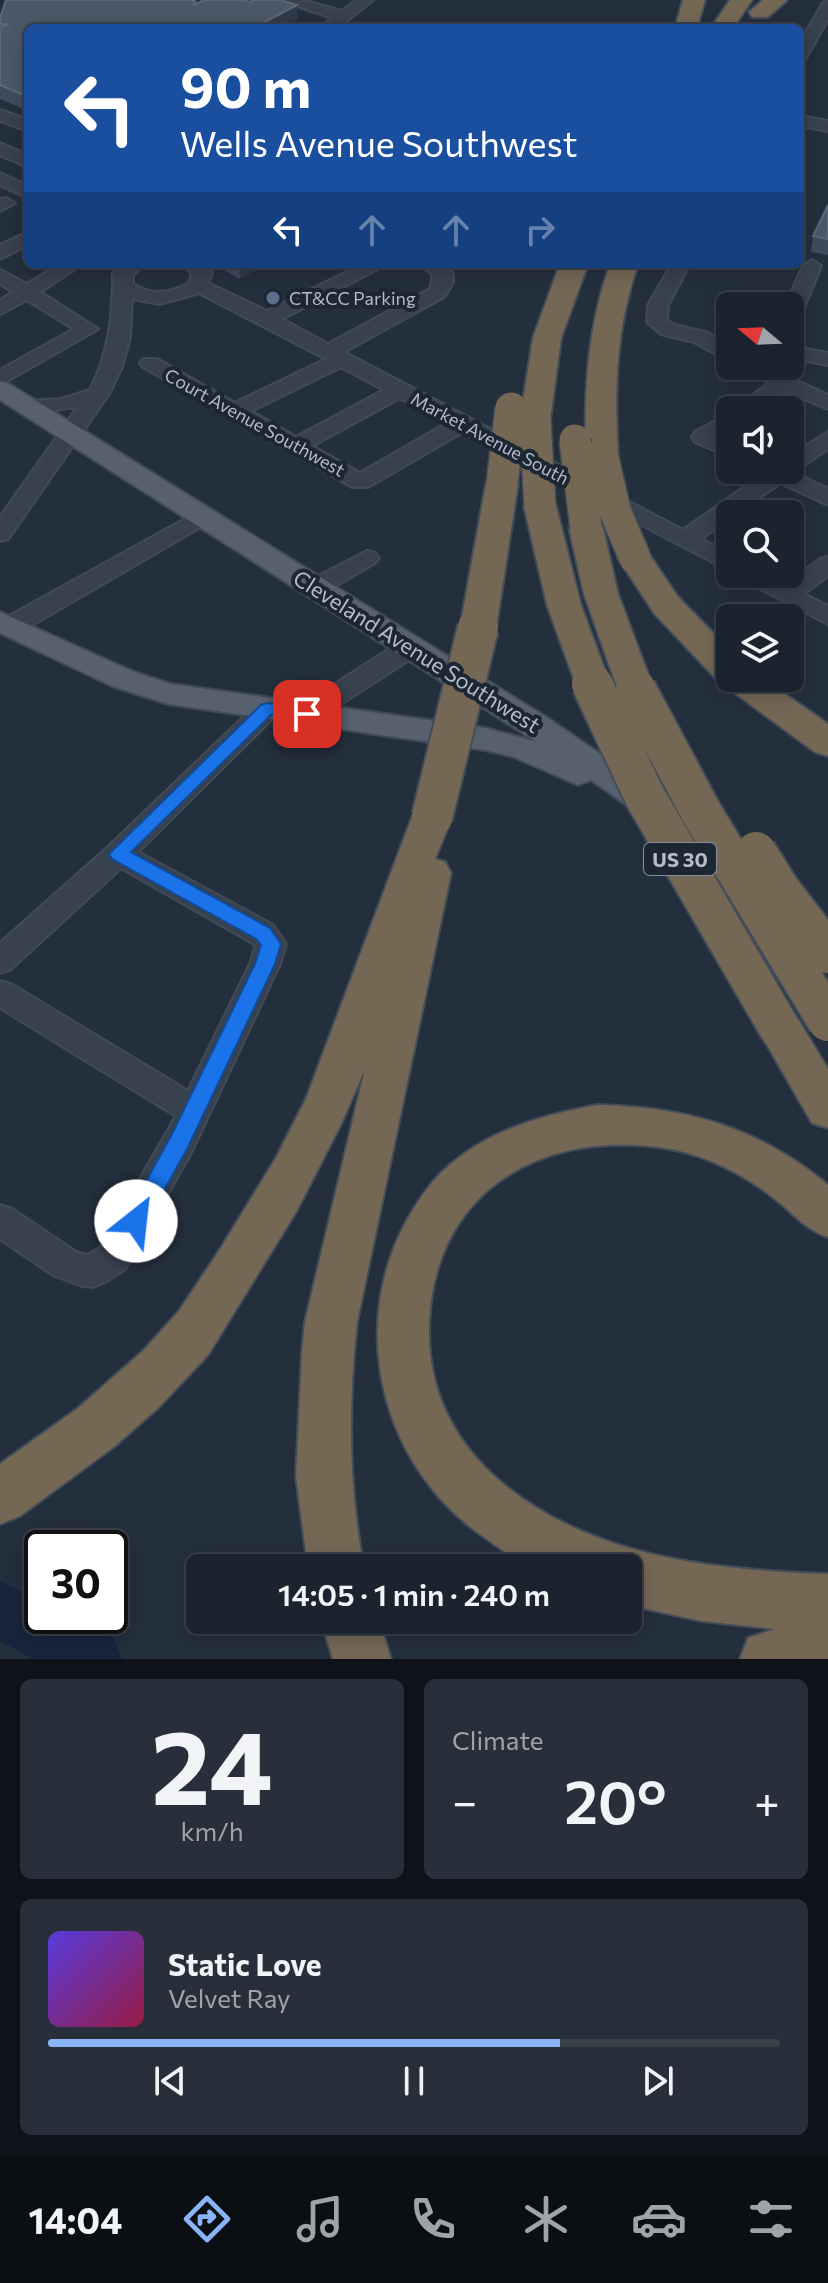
<!DOCTYPE html>
<html lang="en">
<head>
<meta charset="utf-8">
<style>
	body { margin:0; font-family:Commissioner,sans-serif; background:#282f3a; color:#f1f3f6; height:100vh; display:flex; flex-direction:column; font-size:30px; white-space:nowrap }
	* { box-sizing:border-box; margin:0 }
	p { font-size:26px; color:#a0a4aa }
	.icon { flex:none; width:44px; height:44px; fill:none; stroke:currentColor; stroke-width:2; stroke-linecap:round; stroke-linejoin:round }
	.map { position:relative; height:1659px; overflow:hidden }
	.sheet { display:flex; flex-direction:column; gap:20px; padding:20px; background:#0f1319; flex:1 }
	.sheet>* { flex:none }
	.guide { position:absolute; left:24px; top:24px; width:780px; height:244px; border-radius:12px; box-shadow:0 4px 20px #0003,0 0 0 2px #39404a; background:#1a4fa0; color:#fff; overflow:hidden }
	.needle { width:52px; rotate:289deg }
	.tools { position:absolute; left:716px; top:292px; display:grid; gap:16px }
	.tools a { display:grid; place-items:center; width:88px; height:88px; border-radius:12px; background:#1b232e; box-shadow:0 4px 20px #0003,0 0 0 2px #39404a; font-size:40px }
	.speed { position:absolute; left:24px; top:1530px; display:flex; gap:16px; font-size:40px; font-weight:700; text-align:center }
	.speed>* { display:grid; place-content:center; width:104px; height:104px; border-radius:50%; background:#1b232e; box-shadow:0 4px 20px #0003,0 0 0 2px #39404a; line-height:1 }
	.speed .limit { border:4px solid #111; border-radius:12px; background:#fff; color:#111 }
	.pin { position:absolute; display:grid; place-items:center; width:68px; height:68px; color:#fff; margin:-34px; border-radius:16px; box-shadow:0 4px 12px #0006 }
	.me { position:absolute; width:88px; margin:-44px; rotate:29deg; stroke-linejoin:round; filter:drop-shadow(0 0 6px #0008) }
	.turn { display:flex; align-items:center; gap:28px; height:168px; padding:0 24px; font-size:36px }
	.turn .icon { width:104px; height:104px; stroke-width:2.5 }
	.turn b { display:block; font-size:56px; line-height:68px }
	.lanes { display:flex; align-items:center; height:76px; padding:0 24px; background:#0003; justify-content:center; gap:40px; direction:ltr }
	.lanes .off { opacity:.35 }
	.big { font-size:60px; font-weight:600; line-height:1.1 }
	.sheet .tile { flex:1; display:flex; flex-direction:column; justify-content:center; gap:12px; min-width:0; padding:0 28px; border-radius:12px; background:#282f3a }
	.sheet .dial { align-items:center; gap:0 }
	.dial b { font-size:104px; line-height:1 }
	.song { display:flex; align-items:center; gap:24px }
	.cover { width:96px; height:96px; border-radius:12px; background:linear-gradient(135deg,hsl(250 70% 55%),hsl(340 70% 35%)) }
	.played { height:8px; border-radius:4px; background:linear-gradient(90deg,#8ab4f8 70%,#39404a 70%) }
	.keys { display:flex; justify-content:space-around; direction:ltr }
	.heat { display:flex; justify-content:space-between; align-items:center; font-size:44px; direction:ltr }
	.sheet .tiles { flex:1; display:grid; gap:20px; grid-template-columns:1fr 1fr }
	.tile:last-child { grid-column:span 2 }
	.trip { position:absolute; left:186px; top:1554px; width:456px; height:80px; border-radius:12px; background:#1b232e; box-shadow:0 4px 20px #0003,0 0 0 2px #39404a; font-weight:600; line-height:80px; text-align:center }
	.dock { display:flex; height:128px; justify-content:space-around; align-items:center; background:#0b0e12; color:#a0a4aa }
	.dock .icon { width:56px; height:56px }
	.dock .selected { color:#8ab4f8 }
	.dock b { font-size:36px; color:#f1f3f6 }
	.map>svg:first-child { display:block }
	.lines { fill:none; stroke-linecap:round; stroke-linejoin:round }
	.river { fill:#17263c; fill-rule:evenodd }
	.minor-casing { stroke:#414a57; stroke-width:4 }
	.major-casing { stroke:#414a57; stroke-width:4 }
	.highway-casing { stroke:#434c59; stroke-width:4 }
	.minor { fill:#38414e; fill-rule:evenodd }
	.major { fill:#56606e; fill-rule:evenodd }
	.highway { fill:#746855; fill-rule:evenodd }
	.highway-bridge-far1-casing { stroke:#434c59; stroke-width:34; stroke-linecap:butt }
	.highway-bridge-casing { stroke:#434c59; stroke-width:44; stroke-linecap:butt }
	.highway-bridge-far1 { stroke:#746855; stroke-width:31 }
	.highway-bridge { stroke:#746855; stroke-width:40 }
	.wall { fill:#3f4b5c }
	.shaded-wall { fill:#2f3b4b }
	.building { fill:#4b5868; stroke:#5c6777; stroke-width:2 }
	.route { fill:#1a73e8; stroke:#114b97; stroke-width:2 }
	.service-dot { fill:#5c6f8a; stroke:#1d2633; stroke-width:3 }
	.labels { text-anchor:middle; dominant-baseline:central; stroke-width:8; stroke-linejoin:round; paint-order:stroke }
	.far-poi-label { font-size:18px; fill:#b4bcc9; stroke:#1d2633; text-anchor:start }
	.far-street-label { font-size:18px; fill:#b4bcc9; stroke:#1d2633 }
	.shield { fill:#1d2633; stroke:#878f9c; stroke-width:2 }
	.shield-label { font-size:20px; font-weight:bold; fill:#b4bcc9 }
	.street-label { font-size:22px; fill:#b4bcc9; stroke:#1d2633 }
</style>
</head>
<body>
<div class="map">
<svg width="828" height="1659" viewBox="0 0 828 1659">
	<rect width="100%" height="100%" fill="#242f3e"/>
	<g class="lines">
		<path class="river" d="M0 1581 42 1601V1616H71L114 1638 122 1659H33L0 1641Z"/>
		<defs>
			<path id="minor" d="M279 0H302L342 11 357 0H373L338 28H320L332 18Z
				M828 2V19L806 58 800 60V42L823 3Z
				M0 110 28 120V131L0 121Z
				M800 116 828 121V131L800 126Z
				M0 143 28 155V167L0 155Z
				M0 173 28 186V198L0 185Z
				M6 198 15 203 0 211V199Z
				M28 232V245L0 259V245Z
				M812 260 821 266 800 318 790 324V306H785L803 266Z
				M60 264 81 265 40 292 98 329 0 385V370L74 329 27 300 0 314V300L13 292 0 284V270L27 284Z
				M123 264H145L133 275V284C151 296 171 293 189 283L192 274 184 264H204L212 273 208 283 267 311 363 264H387L282 319 328 344 430 289 433 275 420 264H442L453 273V283L444 297 344 352 683 530 763 474 760 470H790V456L828 432V449L793 472 828 489V505L780 483 736 514H730V518L701 539 730 554V571L463 432 368 487H352L143 367 140 363 143 359H157L235 403 326 359 199 293 160 304 132 299 130 338 122 367 109 394 8 539 0 541V517L78 407 29 413 18 407 29 401 61 399 90 390C109 352 113 315 113 273ZM341 367 384 390 296 437 251 411ZM400 398 447 423 360 473 312 446Z
				M672 264H690L668 305 667 320 675 325 708 333 730 347V362L694 342 661 334 647 322 648 305Z
				M790 346 828 353V365L790 358Z
				M738 366H765L828 395V409L785 391 757 410H732L769 383Z
				M730 413V429L719 436 730 442V457L695 442 692 437 695 432Z
				M203 509 211 511 214 516 211 521 20 632 11 634 0 628 2 620Z
				M367 551 375 553 379 558 375 563 325 592H307L304 587 307 582Z
				M828 557V576L804 594 828 606V624L741 579 737 574H767L786 584 820 559Z
				M409 640 418 642 422 648 418 654 316 720 307 723 298 720 294 714 298 708 400 642Z
				M267 700 276 703 280 709 276 715 138 852 273 925 286 944 280 964 191 1153 125 1269 105 1282 93 1287 82 1286 53 1275 0 1239V1205L12 1209 76 1252 88 1255 101 1247 176 1116 0 1008V981L11 984 188 1091 250 964 256 945 121 868 11 969 0 973V943L108 847 258 703Z"/>
			<path id="major" d="M0 381 9 384 549 719 741 850 746 859 741 868 729 872 717 868 591 780 578 785 514 757 485 750 168 704 112 686 0 633V612L134 672 171 684 485 728 537 742 0 400Z"/>
			<path id="highway" d="M683 0H705L697 28H675Z
				M730 0H752L733 28H711Z
				M763 0H787L768 17H752L749 12Z
				M560 264H588L561 338 550 420 546 427 535 429 524 427 520 420 533 338Z
				M610 264H638C616 327 614 388 618 454L613 461 602 463 591 461 586 454C584 388 588 327 610 264Z
				M502 474 513 477 518 484 496 628 491 636 478 639 465 636 460 628 486 484 491 477Z
				M540 496 552 499 556 506 581 605 610 684 605 693 592 696 579 693 547 605 524 506 528 499Z
				M586 518 598 521 603 528 618 594 654 690 649 699 636 702 623 699 618 690 584 594 569 528 574 521Z
				M635 548 647 551 678 597 730 650V678H762L828 724V756L815 752 717 680 654 613 618 558 623 551Z
				M432 803 446 807 452 817 435 859 445 862 451 873 357 1322C348 1405 348 1486 364 1568H308L296 1476 302 1353 305 1322 365 1069 341 1124 296 1212 208 1355 159 1407 115 1446 20 1516 0 1524V1464L77 1409 143 1351 179 1311 219 1251 276 1158 306 1099 412 817 418 807Z
				M780 1011 796 1016 828 1069V1128L812 1123 758 1029 764 1016Z
				M597 1105C686 1107 758 1127 828 1185V1237C806 1230 793 1213 775 1199 739 1170 695 1150 649 1146 525 1134 429 1204 429 1332 429 1390 452 1437 494 1476 584 1557 712 1570 828 1574V1659H740L748 1638 775 1629 702 1621 628 1605V1568C605 1568 557 1573 537 1568 519 1563 499 1548 484 1537 382 1467 347 1329 407 1220 419 1199 433 1178 452 1163 494 1128 545 1115 597 1105Z
				M321 1620H379L391 1659H333Z"/>
		</defs>
		<use href="#minor" class="minor-casing"/>
		<use href="#major" class="major-casing"/>
		<use href="#highway" class="highway-casing"/>
		<use href="#minor" class="minor"/>
		<use href="#major" class="major"/>
		<use href="#highway" class="highway"/>
		<defs>
			<path id="highway-bridge-far1" d="M535 420 540 506
				M575 440 586 528
				M602 454 615 511 635 558
				M502 484 511 408"/>
			<path id="highway-bridge" d="M592 684 644 795 780 1029
				M636 690 701 812 828 1021
				M432 817 478 628
				M756 852 779 889 828 953"/>
		</defs>
		<use href="#highway-bridge-far1" class="highway-bridge-far1-casing"/>
		<use href="#highway-bridge" class="highway-bridge-casing"/>
		<use href="#highway-bridge-far1" class="highway-bridge-far1"/>
		<use href="#highway-bridge" class="highway-bridge"/>
	</g>
	<path class="wall" d="M6 0H197V3L250 2 298 19 28 28V111L0 99V18Z
		M828 205V255L811 252 813 236Z
		M223 264H265V265L240 279 224 270Z"/>
	<path class="shaded-wall" d="M297 5 298 19 281 28H257V26Z
		M246 264H265V265L240 279 239 268Z"/>
	<path class="building" d="M6 0H194V5L204 0H243L250 2 253 0H280L297 5 257 26 265 28H28V97L0 85V27L9 24H0V18Z
		M828 205V239L813 236Z
		M232 264H246L239 268Z"/>
	<path class="route" d="M267 703 307 708 315 714 307 719 271 715 131 852 270 928 281 944 275 964 187 1149 143 1228 136 1231 128 1228 124 1221 171 1136 255 964 261 945 256 939 112 859 109 854 261 705Z"/>
	<circle class="service-dot" cx="273" cy="298" r="8"/>
	<g class="labels">
		<g class="far-poi-label">
			<text x="289" y="298">CT&amp;CC Parking</text>
		</g>
		<g class="far-street-label">
			<text transform="translate(255 422) rotate(29)">Court Avenue Southwest</text>
			<text transform="translate(490 438) rotate(28)">Market Avenue South</text>
		</g>
		<rect class="shield" x="644" y="843" width="72" height="32" rx="6"/>
		<g class="shield-label">
			<text x="680" y="859">US 30</text>
		</g>
		<g class="street-label">
			<text transform="translate(417 651) rotate(32)">Cleveland Avenue Southwest</text>
		</g>
	</g>
</svg>
<div class="tools">
<a><svg class="needle" viewBox="-14 -14 28 28"><path d="M0-13l5 13h-10z" fill="#e53935"/><path d="M0 13l5-13h-10z" fill="#a0a4aa"/></svg></a>
<a><svg class="icon" aria-label="sound" viewBox="0 0 24 24"><path d="M4 9h4l5-4v14l-5-4H4zM17 9q2 3 0 6"/></svg></a>
<a><svg class="icon" aria-label="search" viewBox="0 0 24 24"><circle cx="10" cy="10" r="6"/><path d="M15 15l6 6"/></svg></a>
<a><svg class="icon" aria-label="layers" viewBox="0 0 24 24"><path d="M12 4l9 5-9 5-9-5zM3 14l9 5 9-5"/></svg></a>
</div>
<div class="speed"><div class="limit">30</div></div>
<div class="pin" style="left:307px;top:714px;background:#d93025"><svg class="icon" aria-label="arrive" viewBox="0 0 24 24"><path d="M6 21V4h12l-3 4 3 4H6"/></svg></div>
<svg class="me" style="left:136px;top:1221px" viewBox="-20 -20 40 40"><circle r="19" fill="#fff"/><path d="M0-13L10 11 0 6-10 11z" fill="#1a73e8"/></svg>
<div class="trip">14:05 · 1 min · 240 m</div>
<div class="guide">
<div class="turn"><svg class="icon" aria-label="left" viewBox="0 0 24 24"><path d="M17 20v-9H6M10 6l-5 5 5 5"/></svg><div><b>90 m</b>Wells Avenue Southwest</div></div>
<div class="lanes"><svg class="icon" aria-label="left" viewBox="0 0 24 24"><path d="M17 20v-9H6M10 6l-5 5 5 5"/></svg><svg class="icon off" aria-label="ahead" viewBox="0 0 24 24"><path d="M12 20V5M6 11l6-6 6 6"/></svg><svg class="icon off" aria-label="ahead" viewBox="0 0 24 24"><path d="M12 20V5M6 11l6-6 6 6"/></svg><svg class="icon off" aria-label="right" viewBox="0 0 24 24"><path d="M7 20v-9h11M14 6l5 5-5 5"/></svg></div>
</div>
</div>
<section class="sheet">
<div class="tiles">
<div class="tile dial"><b>24</b><p>km/h</p></div>
<div class="tile"><p>Climate</p>
<div class="heat"><a>−</a><b class="big">20°</b><a>+</a></div>
</div>
<div class="tile">
<div class="song"><i class="cover"></i><div><b>Static Love</b><p>Velvet Ray</p></div></div>
<div class="played"></div>
<div class="keys"><svg class="icon" aria-label="previous" viewBox="0 0 24 24"><path d="M18 5L8 12l10 7zM5 5v14"/></svg><svg class="icon" aria-label="pause" viewBox="0 0 24 24"><path d="M8 5v14M16 5v14"/></svg><svg class="icon" aria-label="next" viewBox="0 0 24 24"><path d="M6 5l10 7-10 7zM19 5v14"/></svg></div>
</div>
</div>
</section>
<nav class="dock">
<b>14:04</b>
<svg class="icon selected" aria-label="directions" viewBox="0 0 24 24"><path d="M12 3l9 9-9 9-9-9zM9 14v-3h6M13 9l2 2-2 2"/></svg>
<svg class="icon" aria-label="music" viewBox="0 0 24 24"><path d="M9 18V5l10-2v13"/><circle cx="6" cy="18" r="3"/><circle cx="16" cy="16" r="3"/></svg>
<svg class="icon" aria-label="phone" viewBox="0 0 24 24"><path d="M5 4h4l2 5-3 2q2 4 5 5l2-3 5 2v4C11 20 4 13 5 4z"/></svg>
<svg class="icon" aria-label="climate" viewBox="0 0 24 24"><path d="M12 3v18M4 7l16 10M4 17L20 7"/></svg>
<svg class="icon" aria-label="car" viewBox="0 0 24 24"><path d="M5 17H2v-5l4-1 3-4h7l3 4 3 1v5h-3M9 17h6M6 11h13"/><circle cx="7" cy="17" r="2"/><circle cx="17" cy="17" r="2"/></svg>
<svg class="icon" aria-label="filters" viewBox="0 0 24 24"><path d="M4 7h16M4 17h16"/><circle cx="9" cy="7" r="2"/><circle cx="15" cy="17" r="2"/></svg>
</nav>
</body>
</html>
